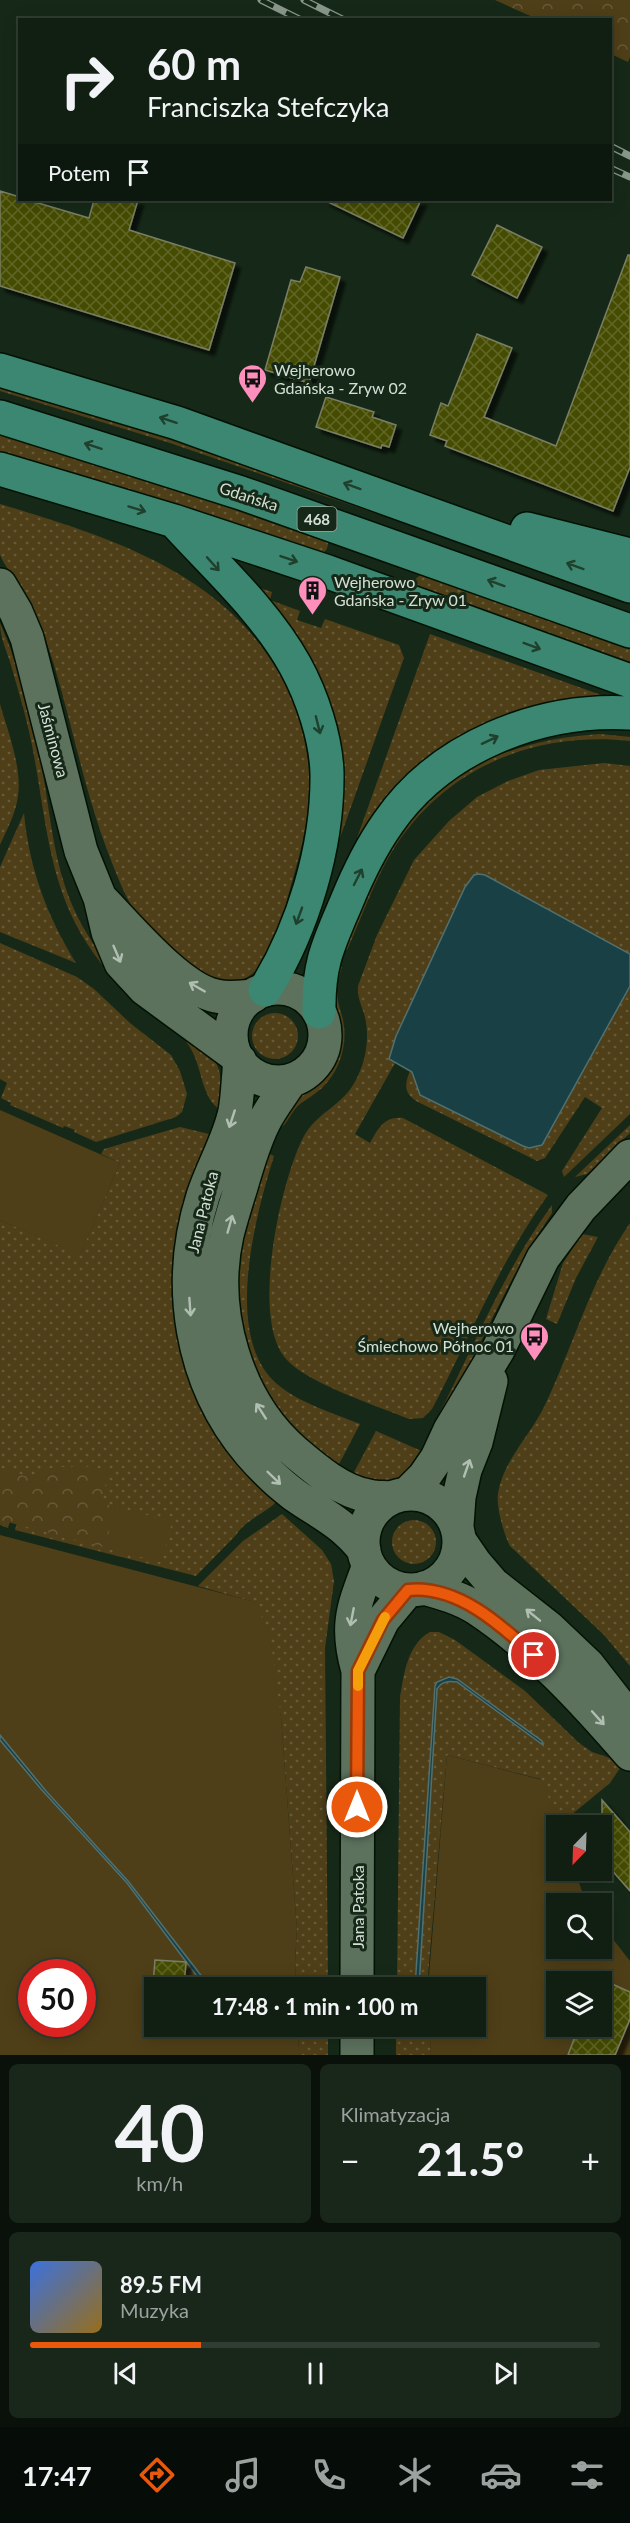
<!DOCTYPE html>
<html lang="pl">
<head>
<meta charset="utf-8">
<style>
	body { margin:0; font-family:Lato,sans-serif; background:#19271b; color:#f1f3f6; height:100vh; display:flex; flex-direction:column; font-size:22px; white-space:nowrap }
	* { box-sizing:border-box; margin:0 }
	p { font-size:20px; color:#9ca29f }
	.icon { flex:none; width:33px; height:33px; fill:none; stroke:currentColor; stroke-width:2; stroke-linecap:round; stroke-linejoin:round }
	.map { position:relative; height:2055px; overflow:hidden }
	.details { display:flex; flex-direction:column; gap:9px; padding:9px; background:#09110a; flex:1 }
	.details>* { flex:none }
	.guide { position:absolute; left:18px; top:18px; width:594px; height:183px; border-radius:0px; box-shadow:0 3px 15px #0003,0 0 0 2px #303d32; background:#101f12; color:#f1f3f6; overflow:hidden }
	.needle { width:39px; rotate:203deg }
	.controls { position:absolute; left:546px; top:1815px; display:grid; gap:12px }
	.controls a { display:grid; place-items:center; width:66px; height:66px; border-radius:0px; background:#101f12; box-shadow:0 3px 15px #0003,0 0 0 2px #303d32; font-size:30px }
	.speed { position:absolute; left:18px; top:1959px; display:flex; gap:12px; font-size:30px; font-weight:700; text-align:center }
	.speed>* { display:grid; place-content:center; width:78px; height:78px; border-radius:50%; background:#101f12; box-shadow:0 3px 15px #0003,0 0 0 2px #303d32; line-height:1 }
	.speed .limit { border:9px solid #d22; background:#fff; color:#111 }
	.pin { position:absolute; display:grid; place-items:center; width:51px; height:51px; color:#fff; margin:-26px; border:3px solid #fff; border-radius:50%; box-shadow:0 2px 6px #0007 }
	.me { position:absolute; width:66px; margin:-33px; rotate:0deg; stroke-linejoin:round; filter:drop-shadow(0 0 4px #0008) }
	.turn { display:flex; align-items:center; gap:21px; height:126px; padding:0 30px; font-size:27px }
	.turn .icon { width:78px; height:78px; stroke-width:2.5 }
	.turn b { display:block; font-size:42px; line-height:51px }
	.then { display:flex; align-items:center; height:57px; padding:0 30px; background:#0003; gap:12px; font-size:22px }
	.big { font-size:45px; font-weight:700; line-height:1.1 }
	.details .card { flex:1; display:flex; flex-direction:column; justify-content:center; gap:9px; min-width:0; padding:0 21px; border-radius:9px; background:#19271b }
	.details .dial { align-items:center; gap:0 }
	.dial b { font-size:78px; line-height:1 }
	.song { display:flex; align-items:center; gap:18px }
	.cover { width:72px; height:72px; border-radius:9px; background:linear-gradient(135deg,hsl(220 70% 55%),hsl(40 70% 35%)) }
	.played { height:6px; border-radius:3px; background:linear-gradient(90deg,#ea580c 30%,#303d32 30%) }
	.keys { display:flex; justify-content:space-around; direction:ltr }
	.heat { display:flex; justify-content:space-between; align-items:center; font-size:33px; direction:ltr }
	.details .tiles { flex:1; display:grid; gap:9px; grid-template-columns:1fr 1fr }
	.card:last-child { grid-column:span 2 }
	.trip { position:absolute; left:144px; top:1977px; width:342px; height:60px; border-radius:0px; background:#101f12; box-shadow:0 3px 15px #0003,0 0 0 2px #303d32; font-weight:700; line-height:60px; text-align:center }
	.dock { display:flex; height:96px; justify-content:space-around; align-items:center; background:#060c07; color:#9ca29f }
	.dock .icon { width:42px; height:42px }
	.dock .current { color:#ea580c }
	.dock b { font-size:27px; color:#f1f3f6 }
	.map>svg:first-child { display:block }
	.grass { fill:url(#grass-dots) }
	.forest { fill:url(#forest-crowns) }
	.garden { fill:#4f3f18; fill-rule:evenodd }
	.water { fill:#194045; stroke:#517070; stroke-width:1.5 }
	.building { fill:url(#building-cross-hatch); stroke:#7a7f63; stroke-width:1.5; filter:url(#shadow) }
	.lines { fill:none; stroke-linecap:round; stroke-linejoin:round }
	.minor-casing { stroke:#021204; stroke-width:36 }
	.secondary-casing { stroke:#021204; stroke-width:36 }
	.primary-casing { stroke:#021204; stroke-width:36 }
	.minor { stroke:#5c725d; stroke-width:33 }
	.secondary { stroke:#5c725d; stroke-width:33 }
	.primary { stroke:#3c8771; stroke-width:33 }
	.rail-casing { stroke:#88978a; stroke-width:7 }
	.rail { stroke:#162918; stroke-width:4.5; stroke-dasharray:14; stroke-linecap:butt }
	.oneway { stroke:#20402e }
	.oneway2 { stroke:#b0bfb1 }
	.route-casing { stroke:#983908; stroke-width:15 }
	.route { stroke:#ea580c; stroke-width:10 }
	.slow { stroke:#f59e0b; stroke-width:10 }
	.labels { text-anchor:middle; dominant-baseline:central; stroke-width:6; stroke-linejoin:round; paint-order:stroke }
	.shield { fill:#162918; stroke:#9ba99c; stroke-width:1.5 }
	.shield-label { font-size:15px; font-weight:bold; fill:#d4e0d5 }
	.poi-label { font-size:16px; fill:#d4e0d5; stroke:#162918; text-anchor:start }
	.street-label { font-size:16px; fill:#d4e0d5; stroke:#162918 }
</style>
</head>
<body>
<div class="map">
<svg width="630" height="2055" viewBox="0 0 630 2055">
	<defs>
		<pattern id="grass-dots" width="8" height="8" patternUnits="userSpaceOnUse" patternTransform="scale(1.5)"><rect width="8" height="8" fill="#4f3f18"/><path d="M2 2h.1M6 6h.1" fill="none" stroke="#675a39" stroke-width="1.8" stroke-linecap="round"/></pattern>
		<pattern id="forest-crowns" width="20" height="18" patternUnits="userSpaceOnUse" patternTransform="scale(1.5)"><rect width="20" height="18" fill="#4f3f18"/><path d="M2 6a3 3 0 1 1 6 0M12 15a3 3 0 1 1 6 0" fill="none" stroke="#675a39"/></pattern>
		<pattern id="building-cross-hatch" width="8" height="8" patternUnits="userSpaceOnUse" patternTransform="scale(1.5)"><rect width="8" height="8" fill="#454c03"/><path d="M0 0l8 8M0 8l8-8" fill="none" stroke="#5f6627"/></pattern>
		<filter id="shadow"><feDropShadow dx="5.5" dy="5.5" stdDeviation="1.5" flood-color="#0009"/></filter>
	</defs>
	<rect width="100%" height="100%" fill="#162918"/>
	<path class="grass" d="M0 381 382 509 380 515 167 442 0 391Z
		M0 432 137 474 324 538 328 542C328 549 326 552 319 554L0 453Z
		M0 504C106 536 221 571 279 673 299 709 311 751 309 792 308 828 298 861 288 896 281 924 270 974 237 981 212 987 194 972 176 957 169 951 160 944 153 937 132 914 120 884 109 855 85 793 73 728 54 665 47 643 40 621 29 601 24 590 1 562 0 554 0 538 0 520 0 504Z
		M423 573 630 647V667L417 589 414 580Z
		M254 586 272 592 270 600 300 611 297 620 321 628 325 619 399 645 404 658 336 849 340 820Z
		M0 623C19 666 31 712 40 758 53 823 52 878 89 937 112 976 144 999 178 1027 189 1036 206 1045 213 1057 223 1074 223 1091 221 1110 200 1099 203 1063 187 1043 178 1031 164 1024 152 1015 127 995 105 971 88 945 43 877 46 799 27 723 22 703 16 682 10 662 6 649 0 637 0 623Z
		M430 634 604 696V700C491 704 419 742 357 838Z
		M0 704C8 732 22 767 18 796 16 813 7 829 0 845Z
		M600 734 630 737V741C535 731 445 767 393 850 374 881 362 917 347 950L343 948C359 913 373 874 394 841 443 768 516 739 600 734Z
		M604 763 630 766V954L485 875 479 874 470 879 396 1036 389 1059 395 1063 355 1134 370 1143C378 1129 384 1116 403 1118L548 1195C500 1261 470 1337 432 1409L423 1418 409 1419C378 1406 309 1384 287 1360 249 1321 281 1179 304 1136 319 1109 347 1106 360 1071 367 1055 369 1034 365 1017 362 1006 357 998 358 986L377 935 414 860 449 821 477 797 508 781 539 770Z
		M24 813C29 868 47 916 76 963L0 932V867Z
		M0 943 77 977 94 989 130 1023 171 1055 180 1071 187 1094 182 1112 176 1117 96 1142 74 1132 75 1130 64 1126 63 1128 10 1105 11 1103 1 1098 7 1083 0 1079Z
		M337 965 342 967C335 986 336 997 342 1016 349 1041 341 1070 322 1088 315 1094 307 1099 300 1104 291 1111 288 1124 279 1129L294 1100 322 1081 335 1059 339 1033 332 999Z
		M630 986V1114L564 1177 562 1171 602 1108 585 1097 545 1158 537 1161 418 1102C404 1094 404 1085 410 1071L523 1146 529 1148 541 1145Z
		M252 1036a23 23 0 1 1 46 0a23 23 0 1 1-46 0Z
		M630 1125V1133L587 1174 575 1177Z
		M180 1127 213 1135 193 1187 279 1499C267 1513 246 1519 236 1535L196 1576 15 1530 23 1500 18 1492 8 1528 0 1525V1220L80 1254 120 1163 101 1154 104 1149Z
		M265 1152 274 1156C256 1214 222 1337 277 1384 299 1403 333 1413 360 1424L337 1468 292 1431 255 1375 238 1320 236 1261Z
		M552 1205V1213C507 1279 477 1353 440 1424L438 1419 439 1414C475 1344 505 1269 552 1205Z
		M630 1223V1666L604 1635 510 1546C504 1535 496 1506 498 1494 503 1460 531 1435 545 1405 574 1344 591 1279 630 1223Z
		M582 1234 598 1237 576 1278 557 1324 546 1319 563 1263Z
		M376 1431 426 1453C396 1485 394 1486 352 1476Z
		M282 1514 322 1550 331 1564 334 1581 325 1648 328 1987H296L295 1962 297 1930 281 1717 254 1602 198 1586 243 1541Z
		M392 1542a22 22 0 1 1 44 0a22 22 0 1 1-44 0Z
		M430 1632H439L455 1640 525 1691 579 1743 592 1752 610 1758 620 1768 610 1783 559 1825 540 1779 447 1755 427 1987 397 1988 400 1698C404 1674 407 1645 430 1632Z
		M298 2027H328V2055H299Z
		M396 2027H429L431 2055H396Z"/>
	<path class="forest" d="M495 0H630V57L628 62 611 54 610 20 537 19Z
		M80 1465 109 1472 101 1503 172 1522 161 1562 0 1520V1469L35 1479 37 1470Z"/>
	<path class="garden" d="M0 1110 120 1163 80 1255 0 1220Z
		M115 1507 172 1522 161 1562 105 1548Z
		M0 1535 255 1602 270 1635 281 1717 297 1930 295 1961 296 1987 154 1988V2026L298 2027 299 2055H0ZM32 1972H82V2024H32Z
		M447 1755 542 1780 559 1825 556 1826V1870L575 1871 586 1903 556 1904V1948H602V1925L630 1961V2055H431L429 2027 476 2026V1988H428ZM556 1982H602V2026H556Z"/>
	<path class="water" d="M479 874 485 875 630 954V986L542 1145 529 1148 523 1146 420 1095 412 1072 389 1059 396 1036 465 887 474 875Z
		M449 1677 457 1679 542 1741 543 1745 457 1682C448 1681 442 1681 437 1689L419 1987H415L435 1686 437 1682Z
		M0 1735 46 1791 128 1881 210 1987H205L127 1883 41 1789 0 1740Z"/>
	<path class="building" d="M0 191 20 197V200H28L89 218 94 200H138L129 230 235 263 209 350 0 286Z
		M324 200H421L403 238Z
		M497 225 542 247 517 298 472 275Z
		M628 255H630V467L613 511 445 446 447 441 430 435 441 403 448 406 477 334 512 348 484 417 556 446Z
		M306 267 340 277 309 383 265 370 291 280 300 282Z
		M326 397 374 412 372 417 396 425 389 447 382 445 381 448 316 427Z
		M602 1800 630 1832V1891L602 1859Z
		M155 1960 186 1962 184 1986 153 1984Z
		M612 1984 630 1992V2019L615 2055H568L576 2034 560 2026H602V2008Z"/>
	<g class="lines">
		<defs>
			<path id="minor" d="M0 585 16 612 27 638 81 851 100 898 108 932 121 963 145 989 235 1055
				M100 898C127 925 179 989 216 996 228 999 240 997 253 996
				M460 1541 475 1563 493 1584 549 1628 588 1665 630 1719
				M424 1588C442 1593 460 1598 476 1608 535 1647 584 1701 630 1754"/>
			<path id="secondary" d="M231 1035a47 47 0 1 1 94 0a47 47 0 1 1-94 0Z
				M240 1061C238 1077 238 1095 235 1111 229 1140 212 1168 203 1196 175 1284 190 1382 250 1453 263 1468 277 1482 293 1494 321 1514 341 1521 364 1550
				M291 1080C282 1094 271 1108 264 1122 254 1142 247 1166 241 1187 236 1203 231 1219 227 1235 210 1311 236 1401 295 1452 315 1469 342 1492 369 1496 376 1498 384 1497 391 1498
				M407 1494 424 1477 437 1458 450 1430 498 1350 543 1258 581 1207 630 1156
				M363 1542a48 48 0 1 1 96 0a48 48 0 1 1-96 0Z
				M457 1525 459 1497 465 1470 476 1442 491 1381
				M358 1671C345 1625 353 1608 369 1565
				M357 1988 358 1671 383 1620 408 1590
				M357 2055V2026"/>
			<path id="primary" d="M0 370 177 423 630 586
				M0 417 241 493 630 631
				M0 469 174 521 328 572 630 681
				M175 522C216 567 265 611 295 665 312 696 326 738 327 773 328 847 303 928 265 990
				M527 529 630 555
				M319 1012C318 965 328 945 346 903 357 876 371 847 388 823 440 747 539 708 630 713"/>
		</defs>
		<use href="#minor" class="minor-casing"/>
		<use href="#secondary" class="secondary-casing"/>
		<use href="#primary" class="primary-casing"/>
		<use href="#minor" class="minor"/>
		<use href="#secondary" class="secondary"/>
		<use href="#primary" class="primary"/>
		<defs>
			<path id="rail" d="M261 0 301 20
				M304 0 344 20
				M610 146 630 156
				M610 168 630 177"/>
		</defs>
		<use href="#rail" class="rail-casing"/>
		<use href="#rail" class="rail"/>
	</g>
	<defs><path id="oneway-shaft" d="M-6 0H5M1.5-3L5.5 0L1.5 3" fill="none" stroke-width="1.6" stroke-linecap="round" stroke-linejoin="round" transform="scale(1.5)"/></defs>
	<g class="oneway">
		<use href="#oneway-shaft" transform="translate(168 420) rotate(-162)"/>
		<use href="#oneway-shaft" transform="translate(93 446) rotate(-162)"/>
		<use href="#oneway-shaft" transform="translate(352 486) rotate(-160)"/>
		<use href="#oneway-shaft" transform="translate(137 509) rotate(17)"/>
		<use href="#oneway-shaft" transform="translate(289 559) rotate(19)"/>
		<use href="#oneway-shaft" transform="translate(213 564) rotate(48)"/>
		<use href="#oneway-shaft" transform="translate(575 566) rotate(-160)"/>
		<use href="#oneway-shaft" transform="translate(496 583) rotate(-160)"/>
		<use href="#oneway-shaft" transform="translate(532 646) rotate(20)"/>
		<use href="#oneway-shaft" transform="translate(318 725) rotate(76)"/>
		<use href="#oneway-shaft" transform="translate(490 740) rotate(-25)"/>
		<use href="#oneway-shaft" transform="translate(358 877) rotate(-63)"/>
		<use href="#oneway-shaft" transform="translate(299 916) rotate(110)"/>
	</g>
	<g class="oneway2">
		<use href="#oneway-shaft" transform="translate(117 954) rotate(67)"/>
		<use href="#oneway-shaft" transform="translate(197 987) rotate(-150)"/>
		<use href="#oneway-shaft" transform="translate(232 1119) rotate(108)"/>
		<use href="#oneway-shaft" transform="translate(230 1224) rotate(-74)"/>
		<use href="#oneway-shaft" transform="translate(190 1307) rotate(86)"/>
		<use href="#oneway-shaft" transform="translate(261 1411) rotate(-123)"/>
		<use href="#oneway-shaft" transform="translate(467 1468) rotate(-71)"/>
		<use href="#oneway-shaft" transform="translate(274 1478) rotate(44)"/>
		<use href="#oneway-shaft" transform="translate(533 1615) rotate(-141)"/>
		<use href="#oneway-shaft" transform="translate(352 1617) rotate(101)"/>
		<use href="#oneway-shaft" transform="translate(598 1718) rotate(48)"/>
	</g>
	<g class="lines">
		<defs>
			<path id="route" d="M357 1807 358 1671 383 1620 408 1590C457 1585 500 1624 534 1655"/>
		</defs>
		<use href="#route" class="route-casing"/>
		<use href="#route" class="route"/>
		<path class="slow" d="M358 1686V1671L385 1617"/>
	</g>
	<defs>
		<symbol id="bus-pin" viewBox="-11 -11 22 30"><path d="M0 17L-7.5 6A9.5 9.5 0 1 1 7.5 6Z" fill="#fe8ebc" stroke="#162918"/><path d="M-5-6H5V4H4V6H2V4H-2V6H-4V4H-5ZM-3.5-4V0h7V-4ZM-3.5 1.2v1.5H-2V1.2ZM2 1.2v1.5H3.5V1.2Z" fill="#111"/></symbol>
		<symbol id="building-pin" viewBox="-11 -11 22 30"><path d="M0 17L-7.5 6A9.5 9.5 0 1 1 7.5 6Z" fill="#fe8ebc" stroke="#162918"/><path d="M-4-6H4V6H1V3H-1V6H-4ZM-2.5-4.3h1.7v1.8h-1.7ZM.8-4.3h1.7v1.8H.8ZM-2.5-1h1.7V.8h-1.7ZM.8-1h1.7V.8H.8Z" fill="#111"/></symbol>
	</defs>
	<g fill-rule="evenodd">
		<use href="#bus-pin" x="236" y="362" width="33" height="45"/>
		<use href="#building-pin" x="296" y="574" width="33" height="45"/>
		<use href="#bus-pin" x="518" y="1320" width="33" height="45"/>
	</g>
	<g class="labels">
		<rect class="shield" x="297.5" y="507" width="39" height="24" rx="4.5"/>
		<g class="shield-label">
			<text x="317" y="519">468</text>
		</g>
		<g class="poi-label">
			<text x="274" y="369">Wejherowo<tspan x="274" dy="18">Gdańska - Zryw 02</tspan></text>
			<text x="334" y="581">Wejherowo<tspan x="334" dy="18">Gdańska - Zryw 01</tspan></text>
			<text x="514" y="1327" text-anchor="end">Wejherowo<tspan x="514" dy="18">Śmiechowo Północ 01</tspan></text>
		</g>
		<g class="street-label">
			<text transform="translate(249 496) rotate(18)">Gdańska</text>
			<text transform="translate(54 740) rotate(75)">Jaśminowa</text>
			<text transform="translate(202 1212) rotate(-76)">Jana Patoka</text>
			<text transform="translate(357 1907) rotate(-90)">Jana Patoka</text>
		</g>
	</g>
</svg>
<div class="controls">
<a><svg class="needle" viewBox="-14 -14 28 28"><path d="M0-13l5 13h-10z" fill="#e53935"/><path d="M0 13l5-13h-10z" fill="#9ca29f"/></svg></a>
<a><svg class="icon" aria-label="search" viewBox="0 0 24 24"><circle cx="10" cy="10" r="6"/><path d="M15 15l6 6"/></svg></a>
<a><svg class="icon" aria-label="layers" viewBox="0 0 24 24"><path d="M12 4l9 5-9 5-9-5zM3 14l9 5 9-5"/></svg></a>
</div>
<div class="speed"><div class="limit">50</div></div>
<div class="pin" style="left:534px;top:1655px;background:#d93025"><svg class="icon" aria-label="arrive" viewBox="0 0 24 24"><path d="M6 21V4h12l-3 4 3 4H6"/></svg></div>
<svg class="me" style="left:357px;top:1807px" viewBox="-20 -20 40 40"><circle r="17" fill="#ea580c" stroke="#fff" stroke-width="3"/><path d="M0-11L8 9 0 5-8 9z" fill="#fff"/></svg>
<div class="trip">17:48 · 1 min · 100 m</div>
<div class="guide">
<div class="turn"><svg class="icon" aria-label="right" viewBox="0 0 24 24"><path d="M7 20v-9h11M14 6l5 5-5 5"/></svg><div><b>60 m</b>Franciszka Stefczyka</div></div>
<div class="then">Potem<svg class="icon" aria-label="arrive" viewBox="0 0 24 24"><path d="M6 21V4h12l-3 4 3 4H6"/></svg></div>
</div>
</div>
<section class="details">
<div class="tiles">
<div class="card dial"><b>40</b><p>km/h</p></div>
<div class="card"><p>Klimatyzacja</p>
<div class="heat"><a>−</a><b class="big">21.5°</b><a>+</a></div>
</div>
<div class="card">
<div class="song"><i class="cover"></i><div><b>89.5 FM</b><p>Muzyka</p></div></div>
<div class="played"></div>
<div class="keys"><svg class="icon" aria-label="previous" viewBox="0 0 24 24"><path d="M18 5L8 12l10 7zM5 5v14"/></svg><svg class="icon" aria-label="pause" viewBox="0 0 24 24"><path d="M8 5v14M16 5v14"/></svg><svg class="icon" aria-label="next" viewBox="0 0 24 24"><path d="M6 5l10 7-10 7zM19 5v14"/></svg></div>
</div>
</div>
</section>
<nav class="dock">
<b>17:47</b>
<svg class="icon current" aria-label="directions" viewBox="0 0 24 24"><path d="M12 3l9 9-9 9-9-9zM9 14v-3h6M13 9l2 2-2 2"/></svg>
<svg class="icon" aria-label="music" viewBox="0 0 24 24"><path d="M9 18V5l10-2v13"/><circle cx="6" cy="18" r="3"/><circle cx="16" cy="16" r="3"/></svg>
<svg class="icon" aria-label="phone" viewBox="0 0 24 24"><path d="M5 4h4l2 5-3 2q2 4 5 5l2-3 5 2v4C11 20 4 13 5 4z"/></svg>
<svg class="icon" aria-label="climate" viewBox="0 0 24 24"><path d="M12 3v18M4 7l16 10M4 17L20 7"/></svg>
<svg class="icon" aria-label="car" viewBox="0 0 24 24"><path d="M5 17H2v-5l4-1 3-4h7l3 4 3 1v5h-3M9 17h6M6 11h13"/><circle cx="7" cy="17" r="2"/><circle cx="17" cy="17" r="2"/></svg>
<svg class="icon" aria-label="filters" viewBox="0 0 24 24"><path d="M4 7h16M4 17h16"/><circle cx="9" cy="7" r="2"/><circle cx="15" cy="17" r="2"/></svg>
</nav>
</body>
</html>
